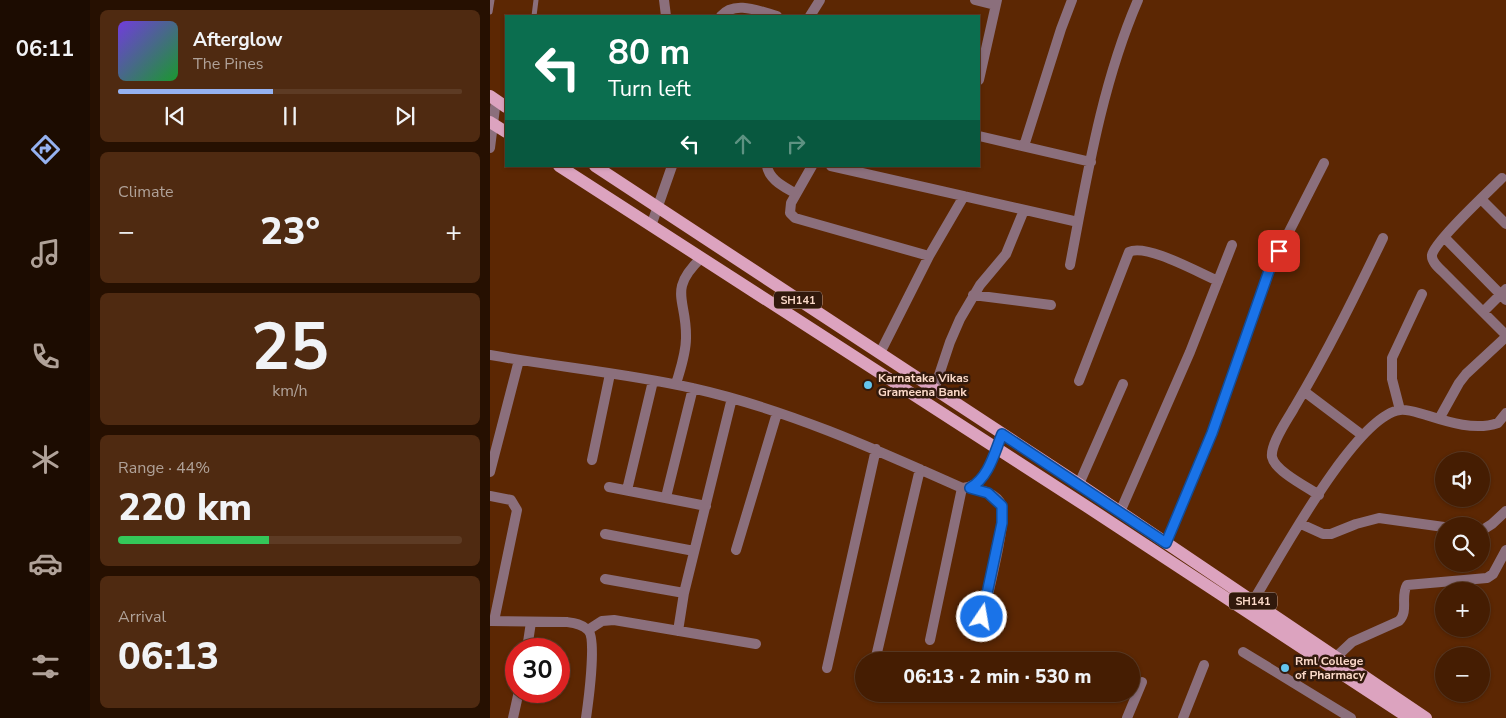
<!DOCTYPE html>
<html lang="en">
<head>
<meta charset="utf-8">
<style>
	body { margin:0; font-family:"Nunito Sans",sans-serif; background:#4f2a11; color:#f1f3f6; height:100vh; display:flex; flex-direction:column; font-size:19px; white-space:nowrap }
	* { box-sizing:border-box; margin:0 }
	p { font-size:16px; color:#b0a299 }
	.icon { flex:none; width:28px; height:28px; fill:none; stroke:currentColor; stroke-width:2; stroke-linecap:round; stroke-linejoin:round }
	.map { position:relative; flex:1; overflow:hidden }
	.panel { display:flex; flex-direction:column; gap:10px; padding:10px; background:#261001; width:400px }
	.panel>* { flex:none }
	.banner { position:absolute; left:15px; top:15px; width:475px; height:152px; border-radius:0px; box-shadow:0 1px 4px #0004,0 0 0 1px #5d3b24; background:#0b6e4f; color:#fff; overflow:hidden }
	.tools { position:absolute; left:945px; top:452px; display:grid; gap:10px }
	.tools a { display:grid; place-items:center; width:55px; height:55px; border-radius:50%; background:#451d02; box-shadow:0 1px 4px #0004,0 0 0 1px #5d3b24; font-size:25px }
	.speed { position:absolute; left:15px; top:638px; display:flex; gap:10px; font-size:25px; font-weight:700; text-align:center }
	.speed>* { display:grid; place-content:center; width:65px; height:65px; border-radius:50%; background:#451d02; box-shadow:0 1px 4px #0004,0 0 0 1px #5d3b24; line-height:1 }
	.speed .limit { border:8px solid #d22; background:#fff; color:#111 }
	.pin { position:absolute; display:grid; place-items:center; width:42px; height:42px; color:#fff; margin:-21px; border-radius:10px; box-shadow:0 2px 8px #0006 }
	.me { position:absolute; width:55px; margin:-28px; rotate:12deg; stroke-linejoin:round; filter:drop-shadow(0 0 4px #0008) }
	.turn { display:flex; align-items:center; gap:18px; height:105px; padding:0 20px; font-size:22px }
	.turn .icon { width:65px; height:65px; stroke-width:2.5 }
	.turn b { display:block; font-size:35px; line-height:42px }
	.lanes { display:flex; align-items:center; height:48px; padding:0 20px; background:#0003; justify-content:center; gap:25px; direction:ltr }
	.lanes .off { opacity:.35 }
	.big { font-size:38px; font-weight:800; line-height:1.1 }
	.panel .tile { flex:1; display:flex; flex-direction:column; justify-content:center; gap:8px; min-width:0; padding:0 18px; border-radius:8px; background:#4f2a11 }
	.panel .dial { align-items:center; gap:0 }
	.dial b { font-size:65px; line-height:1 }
	.song { display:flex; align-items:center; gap:15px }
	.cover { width:60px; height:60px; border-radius:8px; background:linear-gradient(135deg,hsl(260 70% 55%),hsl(130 70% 35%)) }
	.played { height:5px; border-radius:2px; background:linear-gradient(90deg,#95b2f1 45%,#5d3b24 45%) }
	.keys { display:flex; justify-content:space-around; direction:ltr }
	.heat { display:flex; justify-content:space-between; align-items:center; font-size:28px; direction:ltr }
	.charge { height:8px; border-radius:4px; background:linear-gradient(90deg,#34c759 44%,#5d3b24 0) }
	.trip { position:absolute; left:365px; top:652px; width:285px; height:50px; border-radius:25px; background:#451d02; box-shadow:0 1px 4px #0004,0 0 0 1px #5d3b24; font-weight:800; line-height:50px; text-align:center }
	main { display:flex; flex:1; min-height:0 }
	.tabs { display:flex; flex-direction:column; width:90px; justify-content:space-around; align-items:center; background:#1c0c01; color:#b0a299 }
	.tabs .icon { width:35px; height:35px }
	.tabs .on { color:#95b2f1 }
	.tabs b { font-size:22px; color:#f1f3f6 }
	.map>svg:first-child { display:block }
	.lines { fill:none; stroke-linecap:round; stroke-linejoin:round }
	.lane { stroke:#8b6f7c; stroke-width:5 }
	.street { stroke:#8b6f7c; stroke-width:10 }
	.primary { stroke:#dca3bf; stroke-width:12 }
	.route-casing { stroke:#114b97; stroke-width:12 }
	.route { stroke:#1a73e8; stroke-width:9 }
	.poi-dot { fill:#64c5ee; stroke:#31190c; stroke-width:2 }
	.labels { text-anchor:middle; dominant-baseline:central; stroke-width:5; stroke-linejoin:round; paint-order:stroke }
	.shield { fill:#31190c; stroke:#be9f90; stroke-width:1 }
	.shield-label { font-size:11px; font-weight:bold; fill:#fbd9c8 }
	.poi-label { font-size:12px; font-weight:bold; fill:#fbd9c8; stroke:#31190c; text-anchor:start }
</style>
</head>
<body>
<main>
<nav class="tabs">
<b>06:11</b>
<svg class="icon on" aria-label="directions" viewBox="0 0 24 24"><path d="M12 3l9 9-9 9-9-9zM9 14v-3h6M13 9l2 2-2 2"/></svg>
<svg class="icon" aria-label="music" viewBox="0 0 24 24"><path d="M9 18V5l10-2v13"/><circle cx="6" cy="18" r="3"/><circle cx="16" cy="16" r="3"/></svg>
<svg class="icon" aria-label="phone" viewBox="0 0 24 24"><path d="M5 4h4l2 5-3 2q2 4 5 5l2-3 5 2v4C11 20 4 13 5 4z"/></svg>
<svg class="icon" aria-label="climate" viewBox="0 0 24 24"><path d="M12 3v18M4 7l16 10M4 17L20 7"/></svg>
<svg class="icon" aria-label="car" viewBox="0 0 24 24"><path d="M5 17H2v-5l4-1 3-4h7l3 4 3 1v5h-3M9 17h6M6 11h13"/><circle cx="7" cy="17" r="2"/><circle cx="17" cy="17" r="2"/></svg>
<svg class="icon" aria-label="filters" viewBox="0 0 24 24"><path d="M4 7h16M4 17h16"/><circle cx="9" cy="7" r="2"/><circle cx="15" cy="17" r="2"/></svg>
</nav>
<section class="panel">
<div class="tile">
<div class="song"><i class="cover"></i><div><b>Afterglow</b><p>The Pines</p></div></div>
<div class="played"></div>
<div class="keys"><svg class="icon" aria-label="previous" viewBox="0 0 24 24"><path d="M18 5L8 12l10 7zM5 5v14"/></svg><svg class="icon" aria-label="pause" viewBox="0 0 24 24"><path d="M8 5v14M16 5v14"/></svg><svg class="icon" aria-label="next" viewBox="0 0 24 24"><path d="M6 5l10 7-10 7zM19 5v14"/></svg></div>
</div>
<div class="tile"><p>Climate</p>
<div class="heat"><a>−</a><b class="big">23°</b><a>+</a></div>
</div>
<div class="tile dial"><b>25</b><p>km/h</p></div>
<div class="tile"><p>Range · 44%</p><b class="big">220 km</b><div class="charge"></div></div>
<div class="tile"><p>Arrival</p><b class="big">06:13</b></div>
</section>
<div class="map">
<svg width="1016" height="718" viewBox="0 0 1016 718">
	<rect width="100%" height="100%" fill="#5c2703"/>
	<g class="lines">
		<path class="lane" d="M0 12 2 0
			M44 16 46 0"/>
		<path class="street" d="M174 0 176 16
			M485 0 505 5
			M231 16C244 0 269 11 287 16
			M320 16 330 0
			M489 80 507 0
			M489 136 601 162
			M534 146 571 29 582 0
			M0 148 6 100
			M277 166C279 180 295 187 306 194
			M322 166 301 203 300 213 305 218 439 256
			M341 166 588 222
			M1012 178C1000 190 944 242 942 255 941 262 950 269 955 274L1016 335
			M991 199 1016 224
			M161 226 182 166
			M954 237 1016 300
			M580 265C597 176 612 83 648 0
			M483 295 561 305
			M993 312 1016 289
			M390 353 439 256 474 196
			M0 355C67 367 136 373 202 388 296 409 385 449 472 488 497 487 503 454 511 435
			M589 381 639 252C656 243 709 273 728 281
			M186 384C190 370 196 354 196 338 197 299 177 291 211 258
			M444 390 460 342 470 319 490 285 516 254 534 210
			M815 392 872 435
			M910 410 902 379V358L932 294
			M949 419 969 383 976 374 1016 337
			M102 460 120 374
			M0 472 29 360
			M589 484 633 384
			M119 487 216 506
			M480 488C491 490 507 493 512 506 518 519 493 613 489 634
			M137 490 163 381
			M829 495C817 487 785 471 782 457 780 444 798 419 804 408 837 353 865 296 893 238
			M0 496 21 500 27 510 4 621
			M176 497 203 388
			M630 512 700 352 742 245
			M811 524 833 534H841L866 524 889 518 954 527
			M991 531 1002 524 1016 511
			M115 534 204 551
			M676 543 722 433 780 269 834 163
			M246 550 287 413
			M115 579 194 593
			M763 601C788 561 865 416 910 410 919 409 928 413 936 415 958 422 985 431 1008 423L1016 413
			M0 621 77 622C84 623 92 624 98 630 107 638 98 704 96 718
			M98 630 112 621 124 620 266 644
			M188 631 194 593 242 398
			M440 640 472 488
			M37 649 41 622
			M753 652 861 718
			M845 658 862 642 909 621C919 611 910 597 917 585L997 578 1003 574 1016 550
			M385 661 430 469
			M337 668 386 449
			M23 718 29 691
			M637 718 652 682
			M693 718 714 665"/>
		<path class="primary" d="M0 96 16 107
			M0 122 16 132
			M69 166 596 506 919 718
			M105 166 589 484 936 718"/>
	</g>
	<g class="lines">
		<defs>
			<path id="route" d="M492 617 512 523V506L498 493 480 488C499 477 504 454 512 434L676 543 722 433 780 268 789 251"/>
		</defs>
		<use href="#route" class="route-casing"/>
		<use href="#route" class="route"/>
	</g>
	<g class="poi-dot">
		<circle cx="378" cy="385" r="5"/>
		<circle cx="795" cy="668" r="5"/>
	</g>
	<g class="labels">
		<g class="shield">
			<rect x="284" y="291.5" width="48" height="17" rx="4"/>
			<rect x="739" y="592.5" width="48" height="17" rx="4"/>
		</g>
		<g class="shield-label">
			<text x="308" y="300">SH141</text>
			<text x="763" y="601">SH141</text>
		</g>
		<g class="poi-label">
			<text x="388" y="378">Karnataka Vikas<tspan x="388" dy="14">Grameena Bank</tspan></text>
			<text x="805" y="661">Rml College<tspan x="805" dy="14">of Pharmacy</tspan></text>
		</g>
	</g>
</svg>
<div class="tools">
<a><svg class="icon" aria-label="sound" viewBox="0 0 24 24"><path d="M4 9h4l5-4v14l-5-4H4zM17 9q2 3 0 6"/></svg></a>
<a><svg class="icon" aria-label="search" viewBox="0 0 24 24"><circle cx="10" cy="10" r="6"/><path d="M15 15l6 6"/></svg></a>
<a>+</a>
<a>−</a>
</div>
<div class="speed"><div class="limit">30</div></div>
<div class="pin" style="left:789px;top:251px;background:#d93025"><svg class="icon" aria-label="arrive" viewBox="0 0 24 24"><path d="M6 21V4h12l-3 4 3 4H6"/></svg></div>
<svg class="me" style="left:492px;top:617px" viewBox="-20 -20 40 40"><circle r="17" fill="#1a73e8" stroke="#fff" stroke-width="3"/><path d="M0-11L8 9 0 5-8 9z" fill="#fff"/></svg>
<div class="trip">06:13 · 2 min · 530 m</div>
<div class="banner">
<div class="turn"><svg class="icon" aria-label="left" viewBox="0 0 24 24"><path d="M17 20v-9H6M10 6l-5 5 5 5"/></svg><div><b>80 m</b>Turn left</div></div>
<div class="lanes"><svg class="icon" aria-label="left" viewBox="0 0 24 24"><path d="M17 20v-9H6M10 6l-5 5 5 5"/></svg><svg class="icon off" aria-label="ahead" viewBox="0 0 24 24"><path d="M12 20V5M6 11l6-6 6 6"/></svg><svg class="icon off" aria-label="right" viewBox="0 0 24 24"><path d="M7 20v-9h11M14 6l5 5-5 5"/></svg></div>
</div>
</div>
</main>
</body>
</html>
